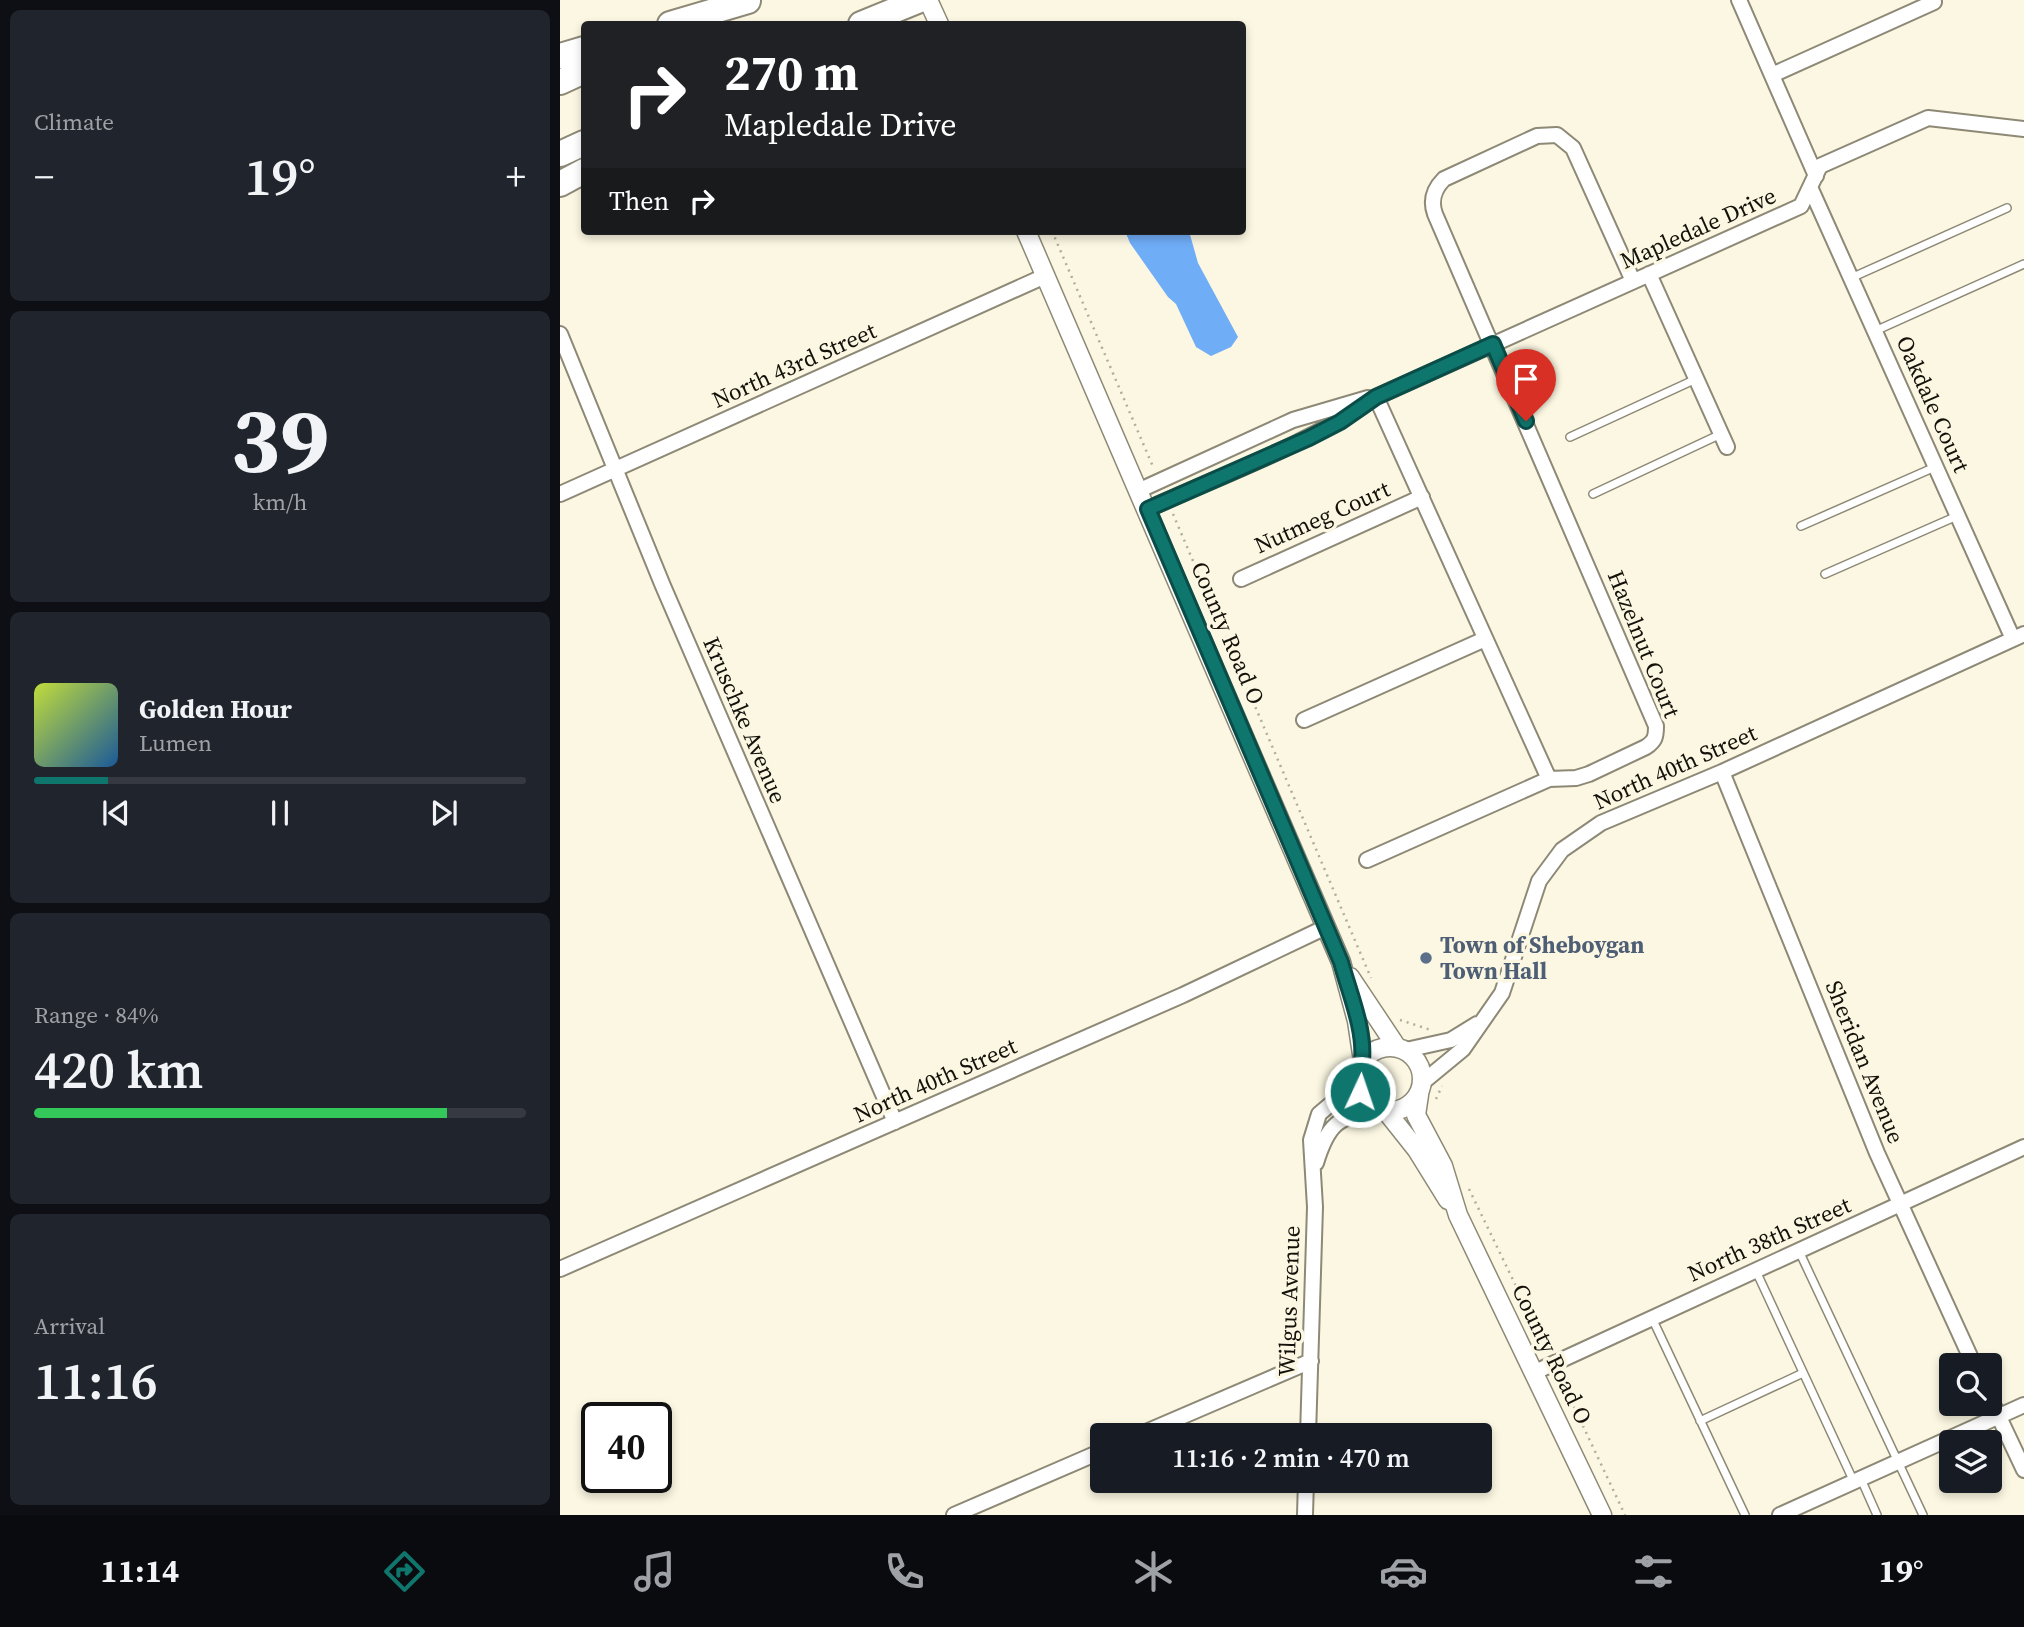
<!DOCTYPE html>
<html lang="en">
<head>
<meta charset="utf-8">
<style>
	body { margin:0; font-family:"Source Serif 4",serif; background:#20242c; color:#f1f3f6; height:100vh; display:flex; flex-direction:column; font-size:26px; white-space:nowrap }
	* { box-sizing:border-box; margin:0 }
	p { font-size:23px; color:#9ea1a6 }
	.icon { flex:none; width:38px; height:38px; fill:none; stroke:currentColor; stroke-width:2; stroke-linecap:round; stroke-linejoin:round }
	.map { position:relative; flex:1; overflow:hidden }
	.drawer { display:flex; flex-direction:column; gap:10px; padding:10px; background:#0d0f14; width:560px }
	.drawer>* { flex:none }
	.banner { position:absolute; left:21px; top:21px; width:665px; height:214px; border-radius:7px; box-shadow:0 4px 10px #0003; background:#202124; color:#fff; overflow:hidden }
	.tools { position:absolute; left:1379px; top:1353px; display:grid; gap:14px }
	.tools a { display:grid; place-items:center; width:63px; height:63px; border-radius:7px; background:#171b24; box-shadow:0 4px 10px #0003; font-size:35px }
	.speed { position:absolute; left:21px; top:1402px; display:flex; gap:14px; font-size:35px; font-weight:700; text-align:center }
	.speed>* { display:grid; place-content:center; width:91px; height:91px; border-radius:50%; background:#171b24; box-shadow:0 4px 10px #0003; line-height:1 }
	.speed .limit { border:4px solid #111; border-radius:10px; background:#fff; color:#111 }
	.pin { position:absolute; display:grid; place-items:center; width:60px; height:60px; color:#fff; margin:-72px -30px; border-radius:50% 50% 50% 0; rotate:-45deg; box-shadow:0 0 7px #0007 }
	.pin .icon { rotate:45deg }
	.me { position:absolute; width:77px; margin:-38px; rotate:3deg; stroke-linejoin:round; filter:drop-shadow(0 0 5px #0008) }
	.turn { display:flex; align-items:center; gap:24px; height:147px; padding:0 28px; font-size:32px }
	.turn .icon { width:91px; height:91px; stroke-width:2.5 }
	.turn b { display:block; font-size:49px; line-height:60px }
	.then { display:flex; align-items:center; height:66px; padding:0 28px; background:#0003; gap:14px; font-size:26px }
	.big { font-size:52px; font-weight:600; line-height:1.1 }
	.drawer .tile { flex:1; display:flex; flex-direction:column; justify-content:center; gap:10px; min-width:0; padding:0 24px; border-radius:10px; background:#20242c }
	.drawer .dial { align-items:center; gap:0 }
	.dial b { font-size:91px; line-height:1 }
	.song { display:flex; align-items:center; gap:21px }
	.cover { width:84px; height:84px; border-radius:10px; background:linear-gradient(135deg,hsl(70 70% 55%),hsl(210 70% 35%)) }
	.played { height:7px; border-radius:4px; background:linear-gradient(90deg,#0f766e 15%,#363941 15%) }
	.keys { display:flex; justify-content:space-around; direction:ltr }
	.heat { display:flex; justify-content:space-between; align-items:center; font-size:38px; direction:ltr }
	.charge { height:10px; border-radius:5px; background:linear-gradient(90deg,#34c759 84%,#363941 0) }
	.trip { position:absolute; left:530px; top:1423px; width:402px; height:70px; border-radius:7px; background:#171b24; box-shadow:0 4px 10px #0003; font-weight:600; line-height:70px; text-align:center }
	.menu { display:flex; height:112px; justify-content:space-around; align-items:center; background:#090b0e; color:#9ea1a6 }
	.menu .icon { width:49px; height:49px }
	.menu .selected { color:#0f766e }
	.menu b { font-size:32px; color:#f1f3f6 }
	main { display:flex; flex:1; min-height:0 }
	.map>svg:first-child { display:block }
	.water { fill:#70adf7 }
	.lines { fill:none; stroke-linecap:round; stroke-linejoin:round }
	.service-casing { stroke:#8d8976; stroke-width:10 }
	.minor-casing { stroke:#8d8976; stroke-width:18 }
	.tertiary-casing { stroke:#8d8976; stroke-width:21 }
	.motorway-casing { stroke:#8d8976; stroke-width:28 }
	.path { stroke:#b0ad9c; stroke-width:2.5; stroke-dasharray:2 5; stroke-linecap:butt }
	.service { stroke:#fff; stroke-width:7 }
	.minor { stroke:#fff; stroke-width:14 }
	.tertiary { stroke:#fff; stroke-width:18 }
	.motorway { stroke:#fff; stroke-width:24 }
	.route-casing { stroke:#0a4d48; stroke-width:18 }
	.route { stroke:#0f766e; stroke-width:12 }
	.service-dot { fill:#5c6f8a; stroke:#fbf7e2; stroke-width:2.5 }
	.labels { text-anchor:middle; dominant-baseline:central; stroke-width:7; stroke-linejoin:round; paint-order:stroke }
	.street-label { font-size:23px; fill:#13110a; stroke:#fbf7e2 }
	.service-label { font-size:23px; font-weight:bold; fill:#4e5e75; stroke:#fbf7e2; text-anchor:start }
</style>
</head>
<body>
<main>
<section class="drawer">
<div class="tile"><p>Climate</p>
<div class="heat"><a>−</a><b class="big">19°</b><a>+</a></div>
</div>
<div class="tile dial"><b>39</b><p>km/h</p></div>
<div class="tile">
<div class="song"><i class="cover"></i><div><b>Golden Hour</b><p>Lumen</p></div></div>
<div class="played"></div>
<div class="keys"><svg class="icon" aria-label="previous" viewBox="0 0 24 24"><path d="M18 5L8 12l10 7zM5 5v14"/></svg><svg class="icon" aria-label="pause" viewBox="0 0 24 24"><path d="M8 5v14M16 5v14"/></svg><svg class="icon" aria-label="next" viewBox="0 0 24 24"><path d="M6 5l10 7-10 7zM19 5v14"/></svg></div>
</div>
<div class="tile"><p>Range · 84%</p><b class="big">420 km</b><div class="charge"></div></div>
<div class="tile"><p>Arrival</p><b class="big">11:16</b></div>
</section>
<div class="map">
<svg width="1464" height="1515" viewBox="0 0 1464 1515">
	<rect width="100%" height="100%" fill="#fbf7e2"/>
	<path class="water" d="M565 231H629L638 263 678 337 671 347 651 356 636 347 616 304 608 297 570 243Z"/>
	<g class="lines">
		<defs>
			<path id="service" d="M1291 278 1447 208
				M1315 331 1464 264
				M1010 437 1136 379
				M1033 494 1161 434
				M1241 526 1375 467
				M1265 574 1397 516
				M1239 1251 1363 1515
				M1196 1271 1294 1482
				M1091 1316 1185 1515
				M1140 1421 1243 1373
				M1301 1479 1317 1515"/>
			<path id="minor" d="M1179 0 1256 176
				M1212 75 1374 2
				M1250 187 1453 639
				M1089 274 1167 447
				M0 334 103 586 335 1122
				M816 397 989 779
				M580 490 733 420 808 398
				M0 494 485 276
				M588 509C665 474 747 445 816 397L1241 206 1260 166 1368 118 1464 129
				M681 579 862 497
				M744 720 925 639
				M1162 772 1317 1153 1414 1365
				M807 860 989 779 1016 778 1029 774 1086 747C1095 741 1096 737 1096 726L875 214C870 200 874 189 884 179L977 136 997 135 1013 148 1073 281
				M846 1050 891 1040 917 1024
				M863 1082 903 1049 942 993 979 881 1002 850 1041 823 1162 772 1464 634
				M756 1163C768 1124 777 1118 816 1108
				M0 1269 623 995 766 927
				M973 1373 1464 1147
				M1430 1398 1464 1470
				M579 1435 751 1361
				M748 1435 755 1207 751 1140 759 1114 798 1081
				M394 1515 542 1451
				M745 1515 746 1480
				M1220 1515 1464 1405"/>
			<path id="tertiary" d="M368 0 379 24
				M466 231 781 962 797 1021 803 1061
				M790 977 836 1046
				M798 1079a32 32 0 1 1 64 0a32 32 0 1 1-64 0Z
				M859 1095 856 1115 883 1166 898 1215 1042 1515
				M826 1111 857 1150 888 1200"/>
			<path id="motorway" d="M110 24 188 1
				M301 24 360 0
				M0 56 24 49
				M0 82 24 71
				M0 154 24 143
				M0 184 24 171"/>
		</defs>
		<use href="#service" class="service-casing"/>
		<use href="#minor" class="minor-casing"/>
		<use href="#tertiary" class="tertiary-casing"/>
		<use href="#motorway" class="motorway-casing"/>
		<path class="path" d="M492 231 594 469
			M613 514 811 978
			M840 1020 871 1030
			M876 1099 882 1086
			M909 1189 987 1350
			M999 1375 1065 1515"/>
		<use href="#service" class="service"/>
		<use href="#minor" class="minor"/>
		<use href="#tertiary" class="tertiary"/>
		<use href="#motorway" class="motorway"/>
	</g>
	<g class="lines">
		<defs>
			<path id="route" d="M800 1092C797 1079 801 1072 802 1060 805 1029 789 992 781 962L588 509 749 438 780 422 816 397 933 344 966 421"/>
		</defs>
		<use href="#route" class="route-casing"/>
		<use href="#route" class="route"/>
	</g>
	<circle class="service-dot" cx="866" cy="958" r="7"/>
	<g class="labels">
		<g class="street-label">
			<text transform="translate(1138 228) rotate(-24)">Mapledale Drive</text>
			<text transform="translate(234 365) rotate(-24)">North 43rd Street</text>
			<text transform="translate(1373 404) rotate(66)">Oakdale Court</text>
			<text transform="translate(762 517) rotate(-24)">Nutmeg Court</text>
			<text transform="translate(668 633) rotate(67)">County Road O</text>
			<text transform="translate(1084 644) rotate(68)">Hazelnut Court</text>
			<text transform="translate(185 720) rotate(67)">Kruschke Avenue</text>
			<text transform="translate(1115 767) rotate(-24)">North 40th Street</text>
			<text transform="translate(1305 1062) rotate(68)">Sheridan Avenue</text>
			<text transform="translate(375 1080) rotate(-24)">North 40th Street</text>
			<text transform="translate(1209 1239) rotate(-24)">North 38th Street</text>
			<text transform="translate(729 1301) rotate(-88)">Wilgus Avenue</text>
			<text transform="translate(992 1354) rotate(64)">County Road O</text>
		</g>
		<g class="service-label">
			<text x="880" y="945">Town of Sheboygan<tspan x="880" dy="26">Town Hall</tspan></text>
		</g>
	</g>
</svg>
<div class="tools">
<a><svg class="icon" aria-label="search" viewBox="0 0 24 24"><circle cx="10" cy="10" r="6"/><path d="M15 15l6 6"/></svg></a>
<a><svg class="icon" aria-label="layers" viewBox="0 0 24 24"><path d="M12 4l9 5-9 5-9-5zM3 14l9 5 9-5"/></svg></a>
</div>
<div class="speed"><div class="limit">40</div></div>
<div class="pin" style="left:966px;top:421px;background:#d93025"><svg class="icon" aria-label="arrive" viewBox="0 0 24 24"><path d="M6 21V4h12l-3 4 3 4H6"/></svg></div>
<svg class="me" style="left:800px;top:1092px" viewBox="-20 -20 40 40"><circle r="17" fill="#0f766e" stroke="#fff" stroke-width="3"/><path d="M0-11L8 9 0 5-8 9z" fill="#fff"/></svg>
<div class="trip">11:16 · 2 min · 470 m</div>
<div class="banner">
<div class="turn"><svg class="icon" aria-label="right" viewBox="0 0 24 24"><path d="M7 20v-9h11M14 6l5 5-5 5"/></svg><div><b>270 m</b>Mapledale Drive</div></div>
<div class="then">Then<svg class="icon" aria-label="right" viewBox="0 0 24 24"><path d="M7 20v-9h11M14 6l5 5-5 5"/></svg></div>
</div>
</div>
</main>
<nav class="menu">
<b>11:14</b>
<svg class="icon selected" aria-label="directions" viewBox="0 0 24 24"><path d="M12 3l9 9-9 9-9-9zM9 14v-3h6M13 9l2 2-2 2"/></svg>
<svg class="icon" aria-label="music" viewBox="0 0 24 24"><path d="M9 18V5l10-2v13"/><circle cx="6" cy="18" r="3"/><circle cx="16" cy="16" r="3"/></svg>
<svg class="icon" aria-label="phone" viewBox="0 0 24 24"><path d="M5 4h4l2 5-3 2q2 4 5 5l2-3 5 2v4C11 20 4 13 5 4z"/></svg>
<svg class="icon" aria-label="climate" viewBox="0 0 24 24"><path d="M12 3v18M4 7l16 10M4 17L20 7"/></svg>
<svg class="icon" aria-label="car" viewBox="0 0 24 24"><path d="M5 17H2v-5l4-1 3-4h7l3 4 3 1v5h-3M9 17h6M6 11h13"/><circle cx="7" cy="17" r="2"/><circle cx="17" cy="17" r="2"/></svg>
<svg class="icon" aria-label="filters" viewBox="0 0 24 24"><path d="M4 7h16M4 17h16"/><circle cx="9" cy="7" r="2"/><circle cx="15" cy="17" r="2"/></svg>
<b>19°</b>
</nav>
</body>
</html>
